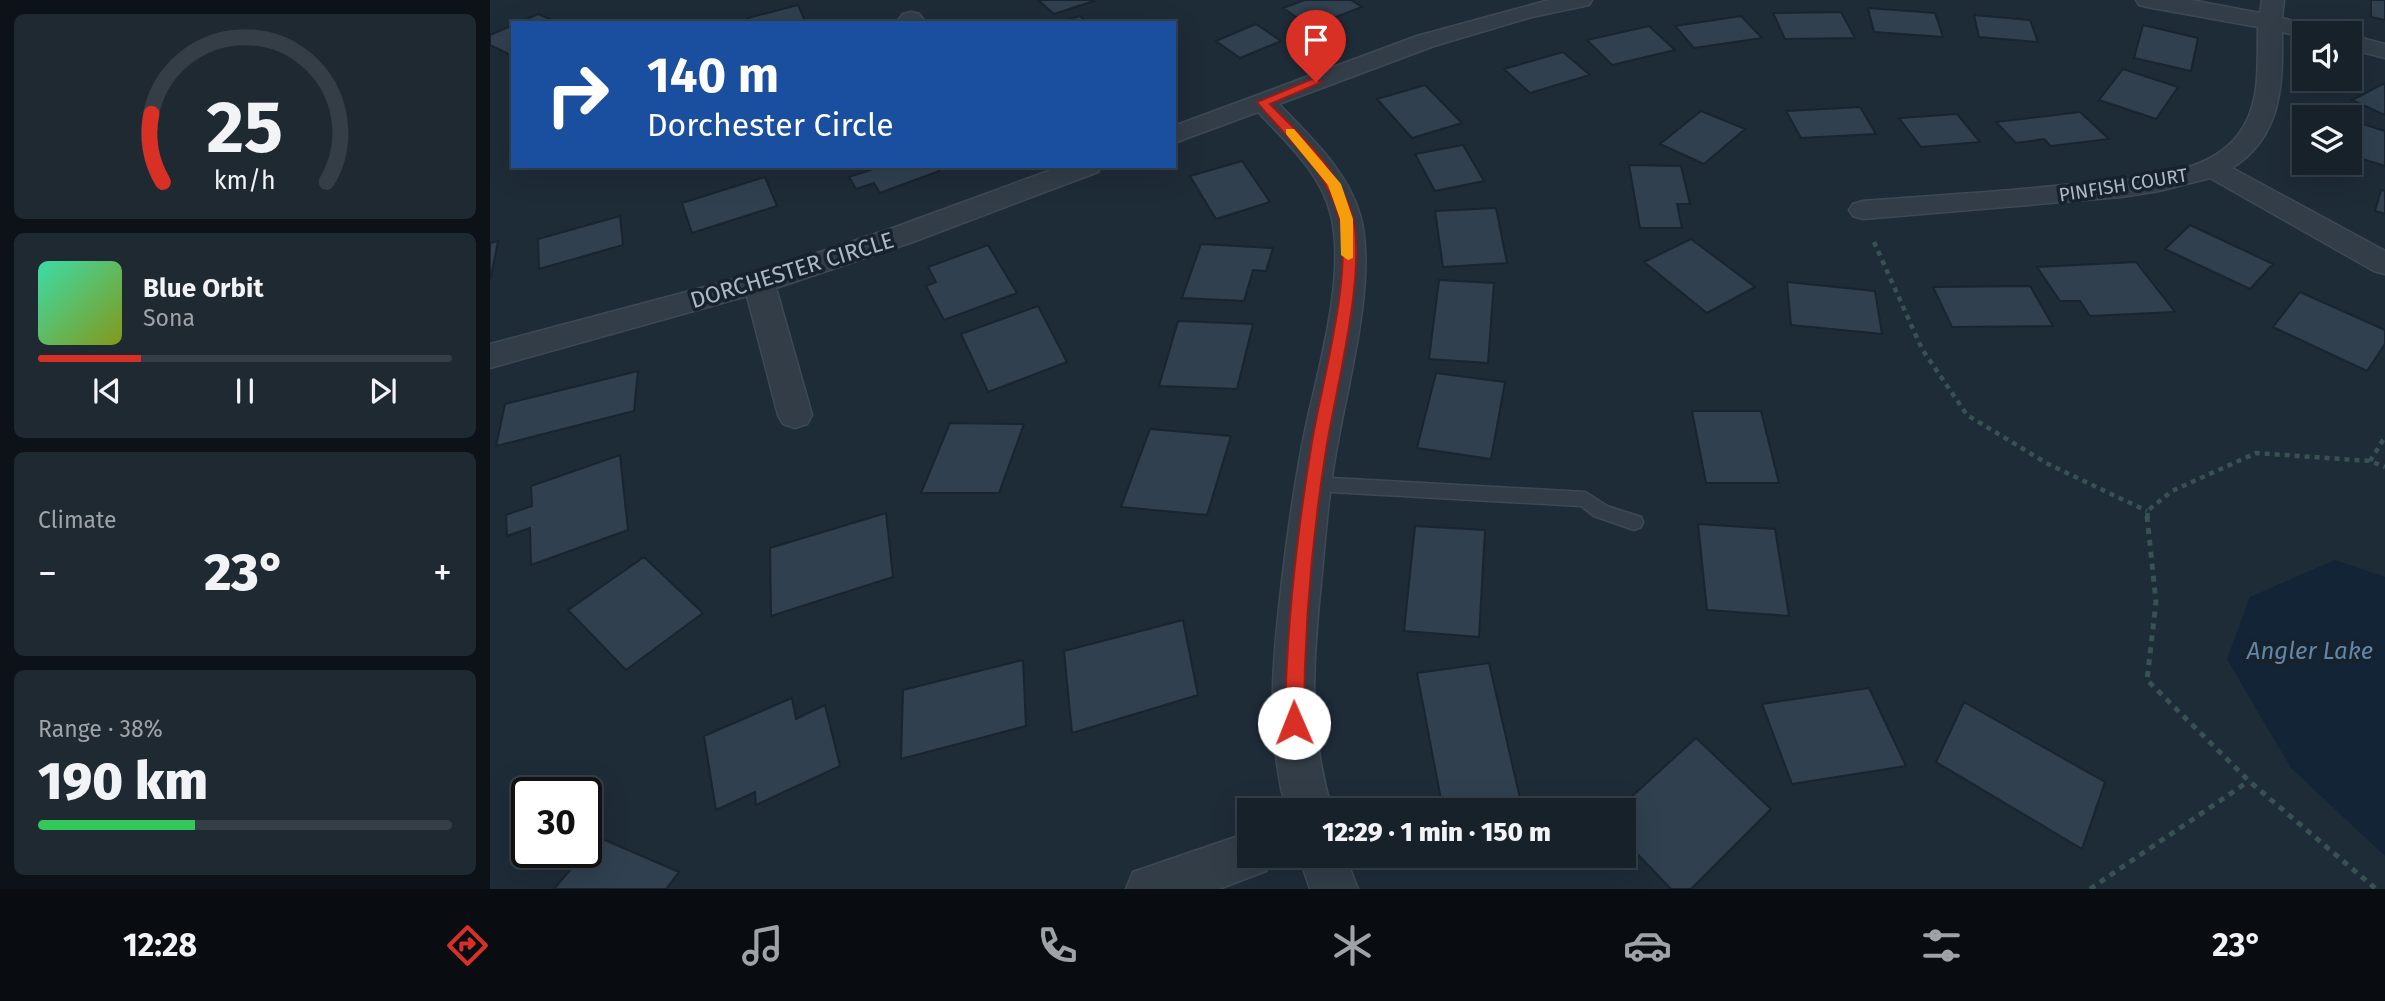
<!DOCTYPE html>
<html lang="en">
<head>
<meta charset="utf-8">
<style>
	body { margin:0; font-family:"Fira Sans",sans-serif; background:#1f2932; color:#f1f3f6; height:100vh; display:flex; flex-direction:column; font-size:26px; white-space:nowrap }
	* { box-sizing:border-box; margin:0 }
	p { font-size:23px; color:#9ea3a8 }
	.icon { flex:none; width:38px; height:38px; fill:none; stroke:currentColor; stroke-width:2; stroke-linecap:round; stroke-linejoin:round }
	.map { position:relative; flex:1; overflow:hidden }
	.drawer { display:flex; flex-direction:column; gap:14px; padding:14px; background:#0c1217; width:490px }
	.drawer>* { flex:none }
	.guide { position:absolute; left:21px; top:21px; width:665px; height:147px; border-radius:0px; box-shadow:0 7px 28px #0002,0 0 0 2px #353e47; background:#1a4fa0; color:#fff; overflow:hidden }
	.fabs { position:absolute; left:1802px; top:21px; display:grid; gap:14px }
	.fabs a { display:grid; place-items:center; width:70px; height:70px; border-radius:0px; background:#16212a; box-shadow:0 7px 28px #0002,0 0 0 2px #353e47; font-size:35px }
	.speed { position:absolute; left:21px; top:777px; display:flex; gap:14px; font-size:35px; font-weight:700; text-align:center }
	.speed>* { display:grid; place-content:center; width:91px; height:91px; border-radius:50%; background:#16212a; box-shadow:0 7px 28px #0002,0 0 0 2px #353e47; line-height:1 }
	.speed .limit { border:4px solid #111; border-radius:10px; background:#fff; color:#111 }
	.pin { position:absolute; display:grid; place-items:center; width:60px; height:60px; color:#fff; margin:-72px -30px; border-radius:50% 50% 50% 0; rotate:-45deg; box-shadow:0 0 7px #0007 }
	.pin .icon { rotate:45deg }
	.me { position:absolute; width:77px; margin:-38px; rotate:359deg; stroke-linejoin:round; filter:drop-shadow(0 0 5px #0008) }
	.turn { display:flex; align-items:center; gap:24px; height:147px; padding:0 21px; font-size:32px }
	.turn .icon { width:91px; height:91px; stroke-width:2.5 }
	.turn b { display:block; font-size:49px; line-height:60px }
	.big { font-size:52px; font-weight:800; line-height:1.1 }
	.drawer .tile { flex:1; display:flex; flex-direction:column; justify-content:center; gap:10px; min-width:0; padding:0 24px; border-radius:10px; background:#1f2932 }
	.drawer .dial { align-items:center; gap:0 }
	.dial svg { height:182px; overflow:visible; fill:none; stroke:#353e47; stroke-width:7; stroke-linecap:round; text-anchor:middle }
	.dial text { fill:#f1f3f6; stroke:none }
	.song { display:flex; align-items:center; gap:21px }
	.cover { width:84px; height:84px; border-radius:10px; background:linear-gradient(135deg,hsl(160 70% 55%),hsl(70 70% 35%)) }
	.played { height:7px; border-radius:4px; background:linear-gradient(90deg,#d93025 25%,#353e47 25%) }
	.keys { display:flex; justify-content:space-around; direction:ltr }
	.heat { display:flex; justify-content:space-between; align-items:center; font-size:38px; direction:ltr }
	.charge { height:10px; border-radius:5px; background:linear-gradient(90deg,#34c759 38%,#353e47 0) }
	.trip { position:absolute; left:747px; top:798px; width:399px; height:70px; border-radius:0px; background:#16212a; box-shadow:0 7px 28px #0002,0 0 0 2px #353e47; font-weight:800; line-height:70px; text-align:center }
	.dock { display:flex; height:112px; justify-content:space-around; align-items:center; background:#090d11; color:#9ea3a8 }
	.dock .icon { width:49px; height:49px }
	.dock .selected { color:#d93025 }
	.dock b { font-size:32px; color:#f1f3f6 }
	main { display:flex; flex:1; min-height:0 }
	.map>svg:first-child { display:block }
	.water { fill:#122435 }
	.building { fill:#30404f; stroke:#19242f; stroke-width:2 }
	.lines { fill:none; stroke-linecap:round; stroke-linejoin:round }
	.lane-casing { stroke:#3e4955; stroke-width:3 }
	.street-casing { stroke:#3e4955; stroke-width:3 }
	.path-far1 { stroke:#385151; stroke-width:4.5; stroke-dasharray:5 5; stroke-linecap:butt }
	.path { stroke:#385151; stroke-width:5; stroke-dasharray:6 6; stroke-linecap:butt }
	.lane { fill:#323d48; fill-rule:evenodd }
	.street { fill:#323d48; fill-rule:evenodd }
	.route { fill:#d93025; stroke:#8d1f18; stroke-width:2 }
	.slow { fill:#f59e0b }
	.labels { text-anchor:middle; dominant-baseline:central; stroke-width:7; stroke-linejoin:round; paint-order:stroke }
	.far-street-label { font-size:19px; fill:#abb8c5; stroke:#17222c }
	.street-label { font-size:23px; fill:#abb8c5; stroke:#17222c }
	.water-label { font-size:24px; font-style:italic; fill:#6187a8; stroke:#17222c }
</style>
</head>
<body>
<main>
<section class="drawer">
<div class="tile dial"><svg viewBox="0 0 100 80">
<path d="M14 69A42 42 0 1 1 86 69"/>
<path d="M14 69A42 42 0 0 1 9 39" stroke="#d93025"/>
<text x="50" y="56" font-size="32" font-weight="700">25</text>
<text x="50" y="72" font-size="11">km/h</text>
</svg></div>
<div class="tile">
<div class="song"><i class="cover"></i><div><b>Blue Orbit</b><p>Sona</p></div></div>
<div class="played"></div>
<div class="keys"><svg class="icon" aria-label="previous" viewBox="0 0 24 24"><path d="M18 5L8 12l10 7zM5 5v14"/></svg><svg class="icon" aria-label="pause" viewBox="0 0 24 24"><path d="M8 5v14M16 5v14"/></svg><svg class="icon" aria-label="next" viewBox="0 0 24 24"><path d="M6 5l10 7-10 7zM19 5v14"/></svg></div>
</div>
<div class="tile"><p>Climate</p>
<div class="heat"><a>−</a><b class="big">23°</b><a>+</a></div>
</div>
<div class="tile"><p>Range · 38%</p><b class="big">190 km</b><div class="charge"></div></div>
</section>
<div class="map">
<svg width="1895" height="889" viewBox="0 0 1895 889">
	<rect width="100%" height="100%" fill="#1e2c38"/>
	<path class="water" d="M1845 560 1895 577V856L1801 768 1737 659 1760 597Z"/>
	<path class="building" d="M548 0H603L604 1 564 14Z
		M815 0H861L872 7 843 18 848 22 825 30 793 8Z
		M1881 0H1895V20L1881 17Z
		M308 5 316 23H260L258 18Z
		M1378 8 1445 13 1453 37 1384 32Z
		M1351 12 1365 38 1295 39 1283 13Z
		M48 14 64 21 28 23Z
		M1484 15 1540 20 1548 42 1489 37Z
		M590 16 597 23H567Z
		M1251 16 1272 38 1204 48 1185 26Z
		M766 24 791 41 750 58 726 41Z
		M23 25V56L0 45V35Z
		M1653 25 1708 38 1701 71 1644 58Z
		M1159 26 1185 50 1122 65 1097 40Z
		M1073 52 1100 75 1040 93 1014 69Z
		M1633 69 1688 87 1666 119 1609 100Z
		M1895 83V115L1862 100Z
		M935 85 972 123 922 138 887 99Z
		M1370 107 1386 134 1311 138 1296 111Z
		M1211 111 1255 129 1214 164 1170 144Z
		M1590 112 1619 139 1561 146 1554 139 1526 143 1506 122Z
		M1467 114 1490 142 1431 147 1409 118Z
		M1860 120 1895 131V166L1860 155Z
		M973 145 994 181 945 191 925 154Z
		M752 161 780 202 726 219 700 176Z
		M1139 165 1191 166 1200 204H1187L1192 228H1150Z
		M384 166H446L449 171 390 193 384 183 366 189 359 177 386 168Z
		M275 177 287 206 202 233 192 203Z
		M1891 190 1895 191V214L1885 211Z
		M1006 208 1017 263 953 267 945 211Z
		M130 216 133 245 49 269 48 239Z
		M1700 225 1783 264 1760 289 1675 249Z
		M1201 239 1265 287 1217 313 1154 262Z
		M8 241 1 277H0V243Z
		M711 244 783 248 776 271 763 270 754 301 692 298Z
		M498 245 527 293 454 320 436 286 446 282 438 267Z
		M1646 262 1685 312 1600 316 1590 301H1570L1547 267Z
		M949 280 1004 283 998 363 939 359Z
		M1297 282 1385 291 1392 334 1301 325Z
		M1540 286 1563 326 1462 327 1443 287Z
		M1810 292 1895 330V344L1877 371 1783 327Z
		M548 306 577 362 498 392 471 334Z
		M688 321 763 324 747 389 669 386Z
		M148 371 144 411 6 446 15 404Z
		M946 373 1015 382 1001 459 927 448Z
		M1202 411H1271L1289 483H1216Z
		M460 423 534 424 509 493H431Z
		M660 429 741 436 717 515 631 507Z
		M130 455 138 530 41 565 40 528 17 536 16 515 42 506 41 486Z
		M396 513 403 577 281 616 280 548Z
		M1208 524 1285 529 1299 616 1217 610Z
		M925 526 995 530 989 637 914 631Z
		M154 557 213 613 136 670 78 610Z
		M693 620 708 695 582 733 574 651Z
		M533 660 536 726 411 759 413 690Z
		M999 663 1032 807 1012 810H953L927 673Z
		M1379 688 1416 766 1302 784 1272 704Z
		M302 698 306 719 335 705 350 766 266 805 265 792 226 810 214 736Z
		M1474 702 1615 782 1592 849 1446 762Z
		M1206 738 1281 809 1201 889H1181L1134 840V810H1127Z
		M108 837 189 872 176 889H64Z"/>
	<g class="lines">
		<defs>
			<path id="lane" d="M824 477 1095 492 1117 506 1151 517 1153 522 1151 527 1144 530 1104 516 1091 506 824 491 818 489 815 484 818 479Z"/>
			<path id="street" d="M1059 0H1102L1099 5 1042 17 944 46 789 104C820 137 857 170 870 215 887 275 860 375 849 436 840 481 836 527 832 573 823 659 817 726 842 810H796C775 728 783 656 793 573 799 523 806 474 816 426 829 367 856 274 841 215 831 173 797 143 768 112L684 143V126L927 36Z
				M1646 0H1701L1770 13 1772 0H1794L1792 18 1833 28 1837 33H1815V38L1792 32C1793 84 1792 137 1742 168L1895 251V274L1884 271 1720 178 1669 191 1631 197 1373 219 1363 216 1359 210 1363 204 1373 201C1440 196 1507 192 1575 185 1615 182 1657 181 1695 168 1716 162 1735 152 1748 135 1772 104 1767 63 1768 27L1657 7 1649 5Z
				M421 12 429 14 436 23H412L409 19 413 14Z
				M1860 35 1895 44V58L1860 49Z
				M572 166H611L608 172 420 243 286 288 322 415 317 424 305 428 293 424 288 415 257 296 0 368V344L260 275 400 229Z
				M760 832V856H783L776 871 729 889H636L643 872Z
				M809 856H855L868 889H820Z"/>
		</defs>
		<use href="#lane" class="lane-casing"/>
		<use href="#street" class="street-casing"/>
		<path class="path-far1" d="M1384 242 1432 349 1477 415 1558 464 1657 511
			M1880 461 1895 437
			M1658 518 1657 511 1682 491 1766 453 1880 461 1895 467"/>
		<path class="path" d="M1657 516 1666 602 1657 680 1759 781 1886 889
			M1600 889 1759 781"/>
		<use href="#lane" class="lane"/>
		<use href="#street" class="street"/>
	</g>
	<path class="route" d="M822 79 832 82 780 104C813 138 851 171 863 218 876 273 847 385 837 444 822 536 814 629 814 723L811 730 804 732 798 730 795 723C796 631 806 540 821 448 830 388 864 274 849 218 837 169 797 140 767 102Z"/>
	<path class="slow" d="M796 129H804L851 184 863 219V258L858 260 851 255 850 219 838 185 796 134Z"/>
	<g class="labels">
		<g class="far-street-label">
			<text transform="translate(1633 185) rotate(-9)">PINFISH COURT</text>
		</g>
		<g class="street-label">
			<text transform="translate(302 270) rotate(-17)">DORCHESTER CIRCLE</text>
		</g>
		<g class="water-label">
			<text x="1820" y="651">Angler Lake</text>
		</g>
	</g>
</svg>
<div class="fabs">
<a><svg class="icon" aria-label="sound" viewBox="0 0 24 24"><path d="M4 9h4l5-4v14l-5-4H4zM17 9q2 3 0 6"/></svg></a>
<a><svg class="icon" aria-label="layers" viewBox="0 0 24 24"><path d="M12 4l9 5-9 5-9-5zM3 14l9 5 9-5"/></svg></a>
</div>
<div class="speed"><div class="limit">30</div></div>
<div class="pin" style="left:826px;top:82px;background:#d93025"><svg class="icon" aria-label="arrive" viewBox="0 0 24 24"><path d="M6 21V4h12l-3 4 3 4H6"/></svg></div>
<svg class="me" style="left:804px;top:723px" viewBox="-20 -20 40 40"><circle r="19" fill="#fff"/><path d="M0-13L10 11 0 6-10 11z" fill="#d93025"/></svg>
<div class="trip">12:29 · 1 min · 150 m</div>
<div class="guide">
<div class="turn"><svg class="icon" aria-label="right" viewBox="0 0 24 24"><path d="M7 20v-9h11M14 6l5 5-5 5"/></svg><div><b>140 m</b>Dorchester Circle</div></div>
</div>
</div>
</main>
<nav class="dock">
<b>12:28</b>
<svg class="icon selected" aria-label="directions" viewBox="0 0 24 24"><path d="M12 3l9 9-9 9-9-9zM9 14v-3h6M13 9l2 2-2 2"/></svg>
<svg class="icon" aria-label="music" viewBox="0 0 24 24"><path d="M9 18V5l10-2v13"/><circle cx="6" cy="18" r="3"/><circle cx="16" cy="16" r="3"/></svg>
<svg class="icon" aria-label="phone" viewBox="0 0 24 24"><path d="M5 4h4l2 5-3 2q2 4 5 5l2-3 5 2v4C11 20 4 13 5 4z"/></svg>
<svg class="icon" aria-label="climate" viewBox="0 0 24 24"><path d="M12 3v18M4 7l16 10M4 17L20 7"/></svg>
<svg class="icon" aria-label="car" viewBox="0 0 24 24"><path d="M5 17H2v-5l4-1 3-4h7l3 4 3 1v5h-3M9 17h6M6 11h13"/><circle cx="7" cy="17" r="2"/><circle cx="17" cy="17" r="2"/></svg>
<svg class="icon" aria-label="filters" viewBox="0 0 24 24"><path d="M4 7h16M4 17h16"/><circle cx="9" cy="7" r="2"/><circle cx="15" cy="17" r="2"/></svg>
<b>23°</b>
</nav>
</body>
</html>
